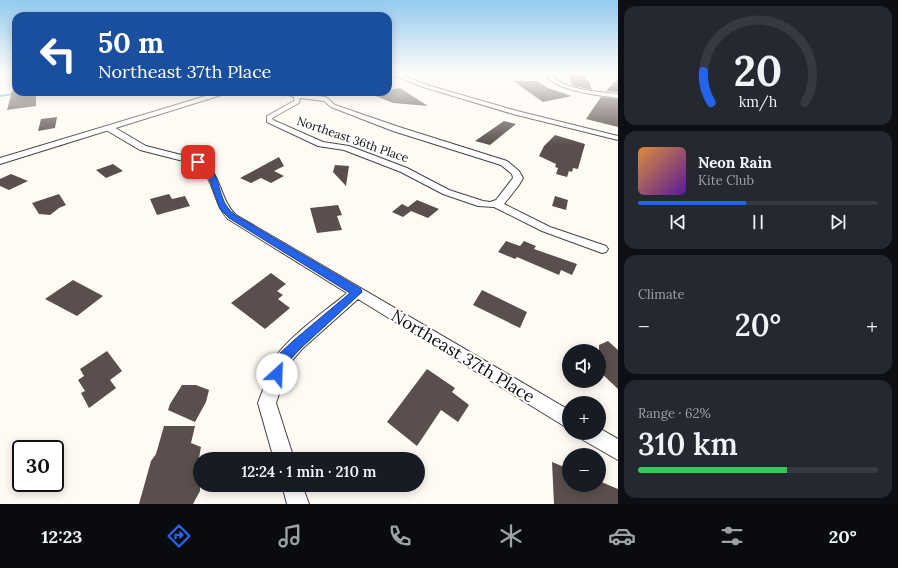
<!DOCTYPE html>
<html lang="en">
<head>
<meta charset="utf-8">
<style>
	body { margin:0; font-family:Lora,serif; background:#242831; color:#f1f3f6; height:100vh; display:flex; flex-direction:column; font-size:15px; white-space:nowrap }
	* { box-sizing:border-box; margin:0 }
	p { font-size:13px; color:#9ea1a6 }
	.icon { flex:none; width:22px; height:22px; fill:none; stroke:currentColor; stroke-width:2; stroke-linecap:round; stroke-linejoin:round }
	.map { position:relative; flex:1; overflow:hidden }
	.sheet { display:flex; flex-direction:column; gap:6px; padding:6px; background:#0d0f14; width:280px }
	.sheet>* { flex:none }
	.guide { position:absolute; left:12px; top:12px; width:380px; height:84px; border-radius:12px; box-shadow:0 2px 10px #0003; background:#1a4fa0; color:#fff; overflow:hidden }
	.controls { position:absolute; left:562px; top:344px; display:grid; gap:8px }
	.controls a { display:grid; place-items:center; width:44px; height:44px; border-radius:50%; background:#171b24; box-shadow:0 2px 10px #0003; font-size:20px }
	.speed { position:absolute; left:12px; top:440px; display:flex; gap:8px; font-size:20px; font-weight:700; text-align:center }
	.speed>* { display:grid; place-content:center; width:52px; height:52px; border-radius:50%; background:#171b24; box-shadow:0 2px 10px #0003; line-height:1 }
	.speed .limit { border:2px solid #111; border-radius:6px; background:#fff; color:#111 }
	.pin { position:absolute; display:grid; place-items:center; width:34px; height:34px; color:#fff; margin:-17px; border-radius:8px; box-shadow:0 2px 6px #0006 }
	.me { position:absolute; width:44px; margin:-22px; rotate:25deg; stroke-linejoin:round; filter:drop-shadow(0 0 3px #0008) }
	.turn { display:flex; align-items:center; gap:14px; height:84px; padding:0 20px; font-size:18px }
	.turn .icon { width:52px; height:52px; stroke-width:2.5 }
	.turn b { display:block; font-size:28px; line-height:34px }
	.big { font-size:30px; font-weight:600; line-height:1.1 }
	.sheet .card { flex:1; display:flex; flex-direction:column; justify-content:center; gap:6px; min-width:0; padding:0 14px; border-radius:12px; background:#242831 }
	.sheet .dial { align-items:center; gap:0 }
	.dial svg { height:104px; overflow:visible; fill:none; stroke:#363941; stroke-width:7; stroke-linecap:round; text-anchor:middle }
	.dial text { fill:#f1f3f6; stroke:none }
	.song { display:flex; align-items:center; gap:12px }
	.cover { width:48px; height:48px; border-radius:6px; background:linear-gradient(135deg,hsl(30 70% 55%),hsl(270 70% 35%)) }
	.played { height:4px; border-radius:2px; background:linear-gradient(90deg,#2563eb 45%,#363941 45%) }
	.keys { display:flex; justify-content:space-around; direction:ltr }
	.heat { display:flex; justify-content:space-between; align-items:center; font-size:22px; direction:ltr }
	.charge { height:6px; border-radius:3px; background:linear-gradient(90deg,#34c759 62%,#363941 0) }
	.trip { position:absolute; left:193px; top:452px; width:232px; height:40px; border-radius:20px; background:#171b24; box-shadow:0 2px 10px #0003; font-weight:600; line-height:40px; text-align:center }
	.menu { display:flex; height:64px; justify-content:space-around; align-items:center; background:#090b0e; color:#9ea1a6 }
	.menu .icon { width:28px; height:28px }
	.menu .on { color:#2563eb }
	.menu b { font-size:18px; color:#f1f3f6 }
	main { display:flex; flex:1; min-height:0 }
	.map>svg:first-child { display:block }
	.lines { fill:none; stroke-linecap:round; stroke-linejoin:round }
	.stream { stroke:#38add5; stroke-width:2 }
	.building { fill:#5a4f4c }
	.minor-casing { stroke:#434343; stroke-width:2 }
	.tertiary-casing { stroke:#434343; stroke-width:2 }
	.minor { fill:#fff; fill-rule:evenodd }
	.tertiary { fill:#fff; fill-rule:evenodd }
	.route { fill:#2563eb; stroke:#184099 }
	.labels { text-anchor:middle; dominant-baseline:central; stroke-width:4; stroke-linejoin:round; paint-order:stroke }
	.far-street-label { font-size:12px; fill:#101010; stroke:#fff }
	.near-street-label { font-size:17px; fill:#101010; stroke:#fff }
</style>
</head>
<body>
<main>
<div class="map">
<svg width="618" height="504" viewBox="0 0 618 504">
	<rect width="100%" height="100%" fill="#fffbf4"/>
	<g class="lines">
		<path class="stream" d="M0 96 26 92"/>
	</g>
	<path class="building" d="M572 74 584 75 586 80 589 81 592 90 572 85 569 76H572Z
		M618 78V92L606 91Z
		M513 81H537L548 88 572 96 543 102Z
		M13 88 16 89V92H28L36 94V106L7 110Z
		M400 88 428 106 393 103 368 93 388 92V90Z
		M601 97 618 99V127L586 119Z
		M57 117 55 128 38 131 41 119Z
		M504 121 516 124 490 145 475 141Z
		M555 135 585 144 578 169 573 168 572 172 569 171 567 177 556 174 558 168 555 167 556 164 539 156 544 146Z
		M279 157 284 166 274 171 284 176 271 183 261 178 251 183 240 178Z
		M113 164 123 171 106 178 96 170Z
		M335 165 349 166 346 186 333 172Z
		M11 174 28 181 9 190 0 186V179Z
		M59 194 66 205 59 208 50 215 39 214 32 203Z
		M169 194 172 199 185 196 190 206 157 215 150 199Z
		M555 196 568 200 566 210 552 206Z
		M417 200 439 209 428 218 411 211 403 217 392 212 402 204 408 207Z
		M338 205 342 215 337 216 342 230 317 233 310 208Z
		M506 241 520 246 524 241 536 246 534 249 577 264 572 275 561 270 559 275 517 257 515 259 498 252Z
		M271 273 286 284 277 291 283 295 278 299 290 308 265 329 231 303Z
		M73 280 103 296 77 316 45 299Z
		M482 290 527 312 520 328 473 305Z
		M608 341 618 350V389L599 371V345Z
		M107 351 122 371 110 380 116 388 89 408 81 393 85 391 78 380 84 376 80 369Z
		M427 369 455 388 452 392 469 405 458 422 441 410 417 446 387 422Z
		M182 385H196L209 390 206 402 195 422 168 410 170 404Z
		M164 426H195L191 443 201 447 197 469 200 470V491L193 504H139L151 461 156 454Z
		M552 462 569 469V485H599V481L618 489V504H554Z"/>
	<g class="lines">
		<defs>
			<path id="minor" d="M390 74H398L427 85 517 111 618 136V140L513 114 423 87Z
				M547 74H553L552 76C565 90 599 92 618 94V98C598 95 560 92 546 76Z
				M282 92 326 97 335 105 399 127 507 161 519 171 523 178 519 185 504 204 550 227 606 246 608 249 606 252 602 253 542 231 494 207 478 206 443 194 401 172 344 150 318 146 267 122V116L294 101V97ZM300 98 324 101 331 107 393 131 501 165 512 174 513 178 496 200 490 202 483 201 449 190 407 168 349 146 323 142 273 120 272 118 299 103Z
				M106 126H112L146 146 201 160C222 173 219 199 236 215L569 410V429L358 299 302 349 289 364 276 403 294 459H274L258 403 274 360C283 341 329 308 347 293L228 219C212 203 215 176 195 164L140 150 106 130Z
				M599 428 618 439V460L583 440 581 433H599Z
				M282 485H302L309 504H287Z"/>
			<path id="tertiary" d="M219 92H231L0 164V158Z"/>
		</defs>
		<use href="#minor" class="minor-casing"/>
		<use href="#tertiary" class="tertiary-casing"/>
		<use href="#minor" class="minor"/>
		<use href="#tertiary" class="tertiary"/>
	</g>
	<linearGradient id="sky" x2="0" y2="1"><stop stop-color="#93caef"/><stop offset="0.51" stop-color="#fffdfa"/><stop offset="1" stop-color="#fffdfa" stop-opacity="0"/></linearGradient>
	<rect width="618" height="145" fill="url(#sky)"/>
	<path class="route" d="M198 160C221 167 216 192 228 208 230 211 233 213 235 215L361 289 362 292 301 348 287 363 281 378 277 380 272 378 270 374 277 356 293 341 350 293 229 218 220 209 207 172 204 167 195 162Z"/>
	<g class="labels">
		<g class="far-street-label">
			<text transform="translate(353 139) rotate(19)">Northeast 36th Place</text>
		</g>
		<g class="near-street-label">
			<text transform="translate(463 356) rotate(31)">Northeast 37th Place</text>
		</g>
	</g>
</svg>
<div class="controls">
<a><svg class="icon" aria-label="sound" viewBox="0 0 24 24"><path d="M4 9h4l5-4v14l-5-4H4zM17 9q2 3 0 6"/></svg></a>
<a>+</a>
<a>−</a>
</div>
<div class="speed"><div class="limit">30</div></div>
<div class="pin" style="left:198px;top:162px;background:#d93025"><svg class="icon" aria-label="arrive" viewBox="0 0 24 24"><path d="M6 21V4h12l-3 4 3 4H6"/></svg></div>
<svg class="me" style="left:277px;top:374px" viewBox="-20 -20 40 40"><circle r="19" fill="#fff"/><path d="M0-13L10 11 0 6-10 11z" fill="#2563eb"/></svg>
<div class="trip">12:24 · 1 min · 210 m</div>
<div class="guide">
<div class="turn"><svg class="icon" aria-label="left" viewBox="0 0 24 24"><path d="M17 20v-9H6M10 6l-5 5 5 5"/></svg><div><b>50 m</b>Northeast 37th Place</div></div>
</div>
</div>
<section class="sheet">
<div class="card dial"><svg viewBox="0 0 100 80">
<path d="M14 69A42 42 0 1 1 86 69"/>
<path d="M14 69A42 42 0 0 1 8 45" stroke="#2563eb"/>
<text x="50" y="56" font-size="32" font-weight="700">20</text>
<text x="50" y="72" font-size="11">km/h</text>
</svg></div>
<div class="card">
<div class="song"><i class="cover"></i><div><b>Neon Rain</b><p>Kite Club</p></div></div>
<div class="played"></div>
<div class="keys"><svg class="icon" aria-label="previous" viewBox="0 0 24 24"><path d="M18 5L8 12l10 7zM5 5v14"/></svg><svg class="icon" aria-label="pause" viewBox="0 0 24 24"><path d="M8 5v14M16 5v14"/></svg><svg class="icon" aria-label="next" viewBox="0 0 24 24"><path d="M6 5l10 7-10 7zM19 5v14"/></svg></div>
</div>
<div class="card"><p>Climate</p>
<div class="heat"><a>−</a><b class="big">20°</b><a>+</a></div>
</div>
<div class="card"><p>Range · 62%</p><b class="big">310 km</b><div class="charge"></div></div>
</section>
</main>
<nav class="menu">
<b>12:23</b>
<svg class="icon on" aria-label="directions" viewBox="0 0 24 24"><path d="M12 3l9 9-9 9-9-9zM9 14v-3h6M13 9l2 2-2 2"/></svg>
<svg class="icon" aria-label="music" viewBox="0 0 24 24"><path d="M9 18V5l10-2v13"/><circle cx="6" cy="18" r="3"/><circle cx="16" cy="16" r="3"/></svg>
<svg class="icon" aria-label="phone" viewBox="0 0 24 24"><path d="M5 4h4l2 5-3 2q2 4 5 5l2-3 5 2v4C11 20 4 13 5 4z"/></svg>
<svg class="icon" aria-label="climate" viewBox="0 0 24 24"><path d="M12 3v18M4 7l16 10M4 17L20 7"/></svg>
<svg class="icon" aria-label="car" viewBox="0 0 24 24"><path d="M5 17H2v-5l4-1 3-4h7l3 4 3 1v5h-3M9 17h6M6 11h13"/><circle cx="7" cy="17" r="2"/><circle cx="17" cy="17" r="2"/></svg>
<svg class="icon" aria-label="filters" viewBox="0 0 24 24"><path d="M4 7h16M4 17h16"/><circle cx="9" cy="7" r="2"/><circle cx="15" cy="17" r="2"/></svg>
<b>20°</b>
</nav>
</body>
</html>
